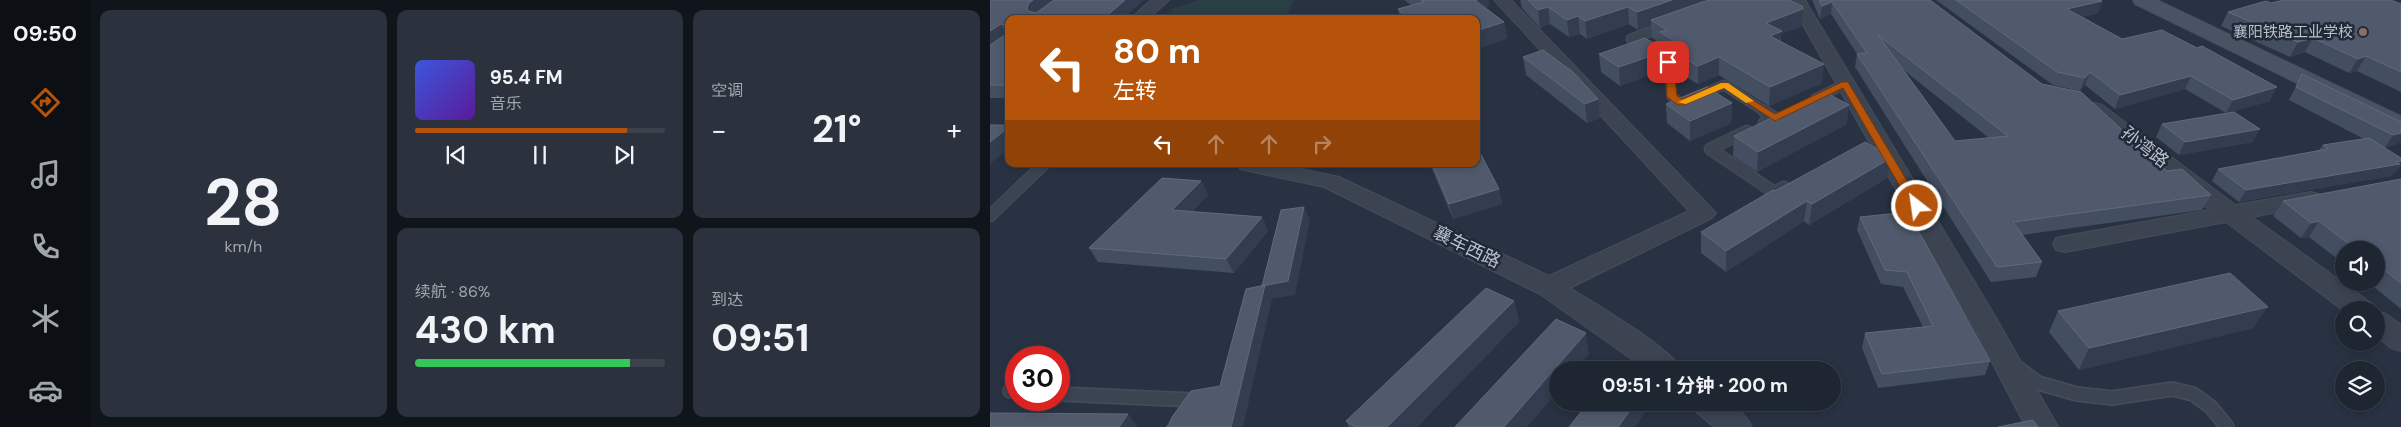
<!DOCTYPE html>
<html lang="zh">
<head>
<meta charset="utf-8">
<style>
	body { margin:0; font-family:"DM Sans","Noto Sans SC",sans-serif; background:#2b323e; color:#f1f3f6; height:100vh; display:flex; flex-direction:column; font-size:19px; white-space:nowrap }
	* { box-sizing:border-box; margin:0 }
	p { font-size:16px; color:#a1a5ac }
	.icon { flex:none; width:28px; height:28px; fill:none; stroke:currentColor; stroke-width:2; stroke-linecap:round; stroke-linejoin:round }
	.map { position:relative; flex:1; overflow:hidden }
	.panel { display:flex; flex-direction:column; gap:10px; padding:10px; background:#10151c; width:900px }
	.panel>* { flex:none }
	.guide { position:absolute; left:15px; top:15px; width:475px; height:152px; border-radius:10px; box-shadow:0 2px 8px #0003,0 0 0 1px #3c434d; background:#b45309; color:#fff; overflow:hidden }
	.controls { position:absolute; left:1345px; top:241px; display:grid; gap:10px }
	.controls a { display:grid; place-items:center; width:50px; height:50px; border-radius:50%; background:#1e2632; box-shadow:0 2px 8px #0003,0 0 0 1px #3c434d; font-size:25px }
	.speed { position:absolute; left:15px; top:346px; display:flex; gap:10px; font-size:25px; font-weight:700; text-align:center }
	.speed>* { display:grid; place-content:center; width:65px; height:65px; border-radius:50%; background:#1e2632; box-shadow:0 2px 8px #0003,0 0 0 1px #3c434d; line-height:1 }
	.speed .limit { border:8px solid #d22; background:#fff; color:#111 }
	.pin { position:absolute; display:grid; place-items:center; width:42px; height:42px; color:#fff; margin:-21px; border-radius:10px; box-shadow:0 2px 8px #0006 }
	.me { position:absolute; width:55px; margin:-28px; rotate:330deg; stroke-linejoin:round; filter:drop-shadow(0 0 4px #0008) }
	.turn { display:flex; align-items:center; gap:18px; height:105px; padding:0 25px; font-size:22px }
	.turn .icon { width:65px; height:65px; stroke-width:2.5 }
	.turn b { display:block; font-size:35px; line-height:42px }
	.lanes { display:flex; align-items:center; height:48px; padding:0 25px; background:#0003; justify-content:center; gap:25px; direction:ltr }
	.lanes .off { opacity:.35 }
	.big { font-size:38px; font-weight:700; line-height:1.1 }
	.panel .widget { flex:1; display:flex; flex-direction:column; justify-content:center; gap:8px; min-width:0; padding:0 18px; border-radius:10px; background:#2b323e }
	.panel .dial { align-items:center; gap:0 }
	.dial b { font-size:65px; line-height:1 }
	.song { display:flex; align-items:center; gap:15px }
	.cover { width:60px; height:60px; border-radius:8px; background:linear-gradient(135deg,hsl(230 70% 55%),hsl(270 70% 35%)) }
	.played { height:5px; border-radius:2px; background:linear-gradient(90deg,#b45309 85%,#3c434d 85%) }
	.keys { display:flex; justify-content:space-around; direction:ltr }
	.heat { display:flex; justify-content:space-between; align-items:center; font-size:28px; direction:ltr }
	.charge { height:8px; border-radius:4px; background:linear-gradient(90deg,#34c759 86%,#3c434d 0) }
	.panel .tiles { flex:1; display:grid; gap:10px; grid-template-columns:repeat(3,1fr) }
	.widget:first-child { grid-row:span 2 }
	.trip { position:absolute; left:559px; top:361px; width:292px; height:50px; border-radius:25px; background:#1e2632; box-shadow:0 2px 8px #0003,0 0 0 1px #3c434d; font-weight:700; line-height:50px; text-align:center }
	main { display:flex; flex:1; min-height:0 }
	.dock { display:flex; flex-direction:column; width:90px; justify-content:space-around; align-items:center; background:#0c0f14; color:#a1a5ac }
	.dock .icon { width:35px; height:35px }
	.dock .current { color:#b45309 }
	.dock b { font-size:22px; color:#f1f3f6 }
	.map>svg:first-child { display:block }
	.green { fill:#2a3f43 }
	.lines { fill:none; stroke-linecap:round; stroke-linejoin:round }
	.lane-far2-casing { stroke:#454d5b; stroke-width:11 }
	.lane-far1-casing { stroke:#454d5b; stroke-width:13 }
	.lane-casing { stroke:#454d5b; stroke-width:16 }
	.street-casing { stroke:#454d5b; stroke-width:2 }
	.secondary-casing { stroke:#454d5b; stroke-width:2 }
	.lane-far2 { stroke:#3c4452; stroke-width:9 }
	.lane-far1 { stroke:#3c4452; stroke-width:11 }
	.lane { stroke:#3c4452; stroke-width:13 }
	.street { fill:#3c4452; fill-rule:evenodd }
	.secondary { fill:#4a5364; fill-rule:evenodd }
	.wall { fill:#434e60; fill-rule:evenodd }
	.shaded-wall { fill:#333d4f }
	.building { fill:#505a6c; stroke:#606a7a; fill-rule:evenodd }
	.route { fill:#b45309; stroke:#753606 }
	.slow { fill:#f59e0b }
	.education-dot { fill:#8d6e63; stroke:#202937; stroke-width:2 }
	.labels { text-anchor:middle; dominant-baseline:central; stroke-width:5; stroke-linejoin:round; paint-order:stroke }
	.far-poi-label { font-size:15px; fill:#b9bfcb; stroke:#202937; text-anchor:end }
	.street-label { font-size:18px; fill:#b9bfcb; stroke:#202937 }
</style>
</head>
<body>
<main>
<nav class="dock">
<b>09:50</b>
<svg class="icon current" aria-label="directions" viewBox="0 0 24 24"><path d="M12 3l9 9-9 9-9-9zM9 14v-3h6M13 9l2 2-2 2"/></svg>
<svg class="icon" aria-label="music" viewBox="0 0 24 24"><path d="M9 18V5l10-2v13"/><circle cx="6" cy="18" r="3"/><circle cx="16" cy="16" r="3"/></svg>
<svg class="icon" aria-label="phone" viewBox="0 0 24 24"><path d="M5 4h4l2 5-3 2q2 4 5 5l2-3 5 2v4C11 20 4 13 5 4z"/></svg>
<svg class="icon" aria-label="climate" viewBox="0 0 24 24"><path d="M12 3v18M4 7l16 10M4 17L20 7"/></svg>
<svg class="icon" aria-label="car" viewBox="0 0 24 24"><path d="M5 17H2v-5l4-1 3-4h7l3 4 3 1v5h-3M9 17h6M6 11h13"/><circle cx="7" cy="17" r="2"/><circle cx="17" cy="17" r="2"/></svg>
</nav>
<section class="panel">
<div class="tiles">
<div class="widget dial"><b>28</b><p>km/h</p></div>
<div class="widget">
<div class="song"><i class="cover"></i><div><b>95.4 FM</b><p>音乐</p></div></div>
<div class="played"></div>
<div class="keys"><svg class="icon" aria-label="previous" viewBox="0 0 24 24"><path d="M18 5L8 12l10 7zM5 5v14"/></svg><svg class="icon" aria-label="pause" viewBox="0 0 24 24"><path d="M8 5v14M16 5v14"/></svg><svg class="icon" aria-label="next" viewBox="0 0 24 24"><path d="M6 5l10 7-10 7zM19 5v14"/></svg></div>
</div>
<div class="widget"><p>空调</p>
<div class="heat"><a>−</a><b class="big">21°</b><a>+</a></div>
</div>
<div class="widget"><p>续航 · 86%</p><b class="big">430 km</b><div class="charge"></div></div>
<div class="widget"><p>到达</p><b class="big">09:51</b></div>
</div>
</section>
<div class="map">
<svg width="1411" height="427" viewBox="0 0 1411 427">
	<rect width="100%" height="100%" fill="#283242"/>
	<path class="green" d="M209 0H309L304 1 294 19H172L182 9Z"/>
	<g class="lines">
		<defs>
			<path id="lane-far2" d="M675 26 641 39 678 62 682 97 691 103 734 85 776 112
				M825 99 855 84"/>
			<path id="lane-far1" d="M774 111 785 118 774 123
				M757 131 720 149 784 192 794 187
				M0 216 54 164"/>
			<path id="lane" d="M1028 368 1048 383 1087 394 1122 398 1182 389 1203 394 1221 407 1237 427
				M20 391H26
				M69 394 204 400 185 427"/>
			<path id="street" d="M161 0H179L158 19H140Z
				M504 0H521L726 213 722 218 580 288C606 305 679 346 692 370H657L550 294 334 187 250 169 247 164H288L349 177 559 276 699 211Z
				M799 0H815L1006 318 1068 427H1036L984 328Z
				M1105 103 1112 105 1245 205 1321 192 1329 194 1333 199 1329 204 1262 217 1381 303 1385 310 1354 311 1236 222 1075 252 1066 250 1063 244 1066 238 1075 236 1220 210 1098 113 1095 109 1098 105Z
				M1386 311 1396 314 1411 325V351L1401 348 1386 336Z
				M701 402C728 402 748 399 762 427H724L705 411Z"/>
			<path id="secondary" d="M1143 0H1167L1411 116V132L1403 130 1145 4Z"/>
		</defs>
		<use href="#lane-far2" class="lane-far2-casing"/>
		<use href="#lane-far1" class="lane-far1-casing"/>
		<use href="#lane" class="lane-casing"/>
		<use href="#street" class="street-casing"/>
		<use href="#secondary" class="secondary-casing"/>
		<use href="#lane-far2" class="lane-far2"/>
		<use href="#lane-far1" class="lane-far1"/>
		<use href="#lane" class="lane"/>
		<use href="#street" class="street"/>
		<use href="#secondary" class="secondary"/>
	</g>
	<path class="wall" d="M0 0H154L132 19H19V98H0Z
		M414 0H498L499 5 496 8 514 22 517 39 486 19H410L408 9 421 5Z
		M530 0H714V1L813 9 812 26 791 34V41L832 83 779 106 729 75 708 84 685 71 683 58 672 51 673 70 630 86 611 72 609 54 671 47V43L662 38 661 25 648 30 639 24 597 39 590 34 579 37 560 24 550 28 532 8Z
		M822 0H940L1052 84 1177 171 1221 195 1212 210 1032 235 1052 262 1046 277 1001 282 865 67 867 54 841 14 830 19ZM913 69 926 80 999 138 965 141Z
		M946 0H1110L1112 1 1108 13 1092 17 1132 39 1280 101 1236 113 1263 142 1189 155 1166 137 1172 124 1236 113 1195 89 1125 109 1095 85 1090 91 1063 85Z
		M1281 3 1411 4V92L1367 71 1359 73 1315 52 1300 57 1231 26 1238 12Z
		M533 57 608 99 610 118 597 123 536 75Z
		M1312 74 1411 122V142L1395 148 1411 158V165L1406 172 1404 173 1401 176 1249 202 1222 181 1228 169 1329 150 1333 145 1374 139 1299 100Z
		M742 103 741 123 700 141 677 123 676 104Z
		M857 124 767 172 743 156 744 136Z
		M901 158 897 178 819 225 814 221 736 272 711 253V232L785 191Z
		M440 164H486L509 189 512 204 463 219Z
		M1411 179V309L1378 282H1386V250H1354V264L1319 237 1311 238 1283 216 1293 201Z
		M211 181 218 195 202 212 272 217 278 231 244 273 108 262 99 248Z
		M870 217 1000 361 995 375 888 388 872 348 875 333 933 327 913 287 891 284 867 230Z
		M524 301 529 322 427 427H359L356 421Z
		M1068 311 1263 328 1089 370 1059 332Z"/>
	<path class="shaded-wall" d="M43 0H66L46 14 38 11 37 8 39 3Z
		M135 0H154L132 19H113Z
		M487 0H498L499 5 489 18 486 1Z
		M618 0H642L638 7 639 24 597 39 595 21Z
		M682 0H714V6L661 20V25L648 30 647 12Z
		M1112 1 1108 13 1073 21 1077 9Z
		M842 2 841 14 830 19 832 6Z
		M558 7 560 24 550 28 548 10Z
		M813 9 812 26 791 34 790 48 780 39 776 23Z
		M588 16 590 34 579 37 577 20Z
		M514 22 517 39 486 50V31Z
		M11 24 18 36 0 48V31Z
		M1323 38 1315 52 1300 57 1308 42Z
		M672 52 673 70 630 86 629 67Z
		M1376 56 1367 71 1359 73 1368 59Z
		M729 57V75L708 84V66Z
		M834 64 832 83 779 106 780 87Z
		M1100 72 1095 85 1090 91 1095 78Z
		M1201 76 1195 89 1125 109 1130 95Z
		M1287 87 1280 101 1236 113 1243 100Z
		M608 99 610 118 597 123 595 104Z
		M742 103 741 123 700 141V121Z
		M859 105 857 124 767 172 768 152Z
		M19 127V148L0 164V142Z
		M1270 129 1263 142 1189 155 1195 142Z
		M1411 133V142L1394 149 1403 135Z
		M901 158 897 178 819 225 822 204Z
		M1411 161V165L1406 172 1404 173 1401 176 1249 202 1256 190Z
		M211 181 218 195 190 224 182 210Z
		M509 189 512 204 463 219 459 204Z
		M817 201 814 221 736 272V251Z
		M314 207 320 220 305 295 282 299 253 427H241L272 286Z
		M272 217 278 231 244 273 236 259Z
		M1329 221 1319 237 1311 238 1321 223Z
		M524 301 529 322 427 427H397Z
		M1278 307 1263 328 1089 370 1099 348Z
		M596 333 599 354 585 370H568V391L537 427H514Z
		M646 402H662L645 427H628Z
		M138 414 148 427H129Z"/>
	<path class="building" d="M0 0H43L39 3 37 8 38 11 46 13 64 0H135L113 19H19V85H0V45L15 35 18 29 15 25 11 24 0 31Z
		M431 0H487L486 1 514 22 486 31V19H418L408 9 434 2Z
		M538 0H624L626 1 628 0H682L647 12 638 7 595 21 588 16 577 20 558 7 548 10Z
		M718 0H799L812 6 813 9 776 23 792 31 780 36 834 64 780 87 729 57 708 66 685 52 683 40 670 32 677 30 661 20Z
		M829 0H940L1052 84 1091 92 1177 171 1192 169 1221 195 1023 222 1052 262 1007 267 867 54 877 53 842 2 832 6ZM888 35 1018 136 965 141Z
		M966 0H1110L1112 1 1077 9 1132 39 1172 30 1207 48 1212 46 1287 87 1243 100 1201 76 1130 95 1100 72 1095 78 1067 72Z
		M1294 0H1401L1411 4V72L1376 56 1368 59 1323 38 1308 42 1238 12 1276 1 1281 3Z
		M655 38 672 48V52L629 67 609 54Z
		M553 50 583 72 608 99 595 104 533 57Z
		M1312 74 1411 122V133L1403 135 1306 87Z
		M717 87 742 103 700 121 676 104Z
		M835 92 859 105 768 152 744 136Z
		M1244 112 1270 129 1195 142 1172 124Z
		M0 125H19V127L0 142Z
		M1379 138 1411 158V161L1406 162 1410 164 1256 190 1228 169 1338 149 1333 145Z
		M875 142 900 156 901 158 822 204 817 201 736 251 711 232 783 190 785 191Z
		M486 145 509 189 459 204 442 164H486Z
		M172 178 211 181 182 210 272 217 236 259 99 248Z
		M1411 179V283L1386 264V250H1367L1329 221 1321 223 1293 201Z
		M314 207 298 281 272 286 291 210Z
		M918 212 1000 361 892 374 875 333 943 326 917 272 895 270 870 217Z
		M1240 273 1278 307 1099 348 1068 311Z
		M275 285 241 427H176L179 426 182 417 201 391 230 386 256 289Z
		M496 288 524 301 397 427H366L356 421Z
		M566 319 596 333 514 427H465Z
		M628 366 636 370H624Z
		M599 402H646L628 427H579Z
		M0 413 138 414 129 427H0Z
		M1043 420 1048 427H1008Z"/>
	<path class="route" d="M675 60 683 62 687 96 692 99 734 82 785 114 852 82H858L932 206 927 210 923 209 853 88 785 121 734 88 694 105H688L677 97Z"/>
	<path class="slow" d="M731 83H738L764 101 756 103 734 88 696 104 688 102Z"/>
	<circle class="education-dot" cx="1373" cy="32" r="5"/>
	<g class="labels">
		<g class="far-poi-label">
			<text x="1363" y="32">襄阳铁路工业学校</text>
		</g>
		<g class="street-label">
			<text transform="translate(1155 147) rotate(38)">孙湾路</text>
			<text transform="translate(477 247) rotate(26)">襄车西路</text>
		</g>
	</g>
</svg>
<div class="controls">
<a><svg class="icon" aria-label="sound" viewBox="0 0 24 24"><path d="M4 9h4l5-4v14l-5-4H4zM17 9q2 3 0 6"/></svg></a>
<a><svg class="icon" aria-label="search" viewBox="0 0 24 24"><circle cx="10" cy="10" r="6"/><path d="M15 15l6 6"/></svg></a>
<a><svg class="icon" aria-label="layers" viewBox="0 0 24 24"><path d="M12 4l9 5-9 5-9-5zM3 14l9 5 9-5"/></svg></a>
</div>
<div class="speed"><div class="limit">30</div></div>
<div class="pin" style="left:678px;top:62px;background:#d93025"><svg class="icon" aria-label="arrive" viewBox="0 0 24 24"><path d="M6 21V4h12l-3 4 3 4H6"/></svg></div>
<svg class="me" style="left:927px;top:206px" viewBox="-20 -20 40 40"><circle r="17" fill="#b45309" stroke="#fff" stroke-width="3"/><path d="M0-11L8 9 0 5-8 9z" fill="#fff"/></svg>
<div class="trip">09:51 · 1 分钟 · 200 m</div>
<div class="guide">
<div class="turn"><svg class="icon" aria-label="left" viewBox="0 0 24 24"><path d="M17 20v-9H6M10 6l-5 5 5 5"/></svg><div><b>80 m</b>左转</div></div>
<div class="lanes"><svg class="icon" aria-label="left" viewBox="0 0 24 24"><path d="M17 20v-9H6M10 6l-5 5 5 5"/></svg><svg class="icon off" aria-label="ahead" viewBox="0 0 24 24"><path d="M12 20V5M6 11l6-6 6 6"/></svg><svg class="icon off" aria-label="ahead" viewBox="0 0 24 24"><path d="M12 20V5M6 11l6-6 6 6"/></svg><svg class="icon off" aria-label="right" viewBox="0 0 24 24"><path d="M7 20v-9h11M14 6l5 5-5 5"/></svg></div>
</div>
</div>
</main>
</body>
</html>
